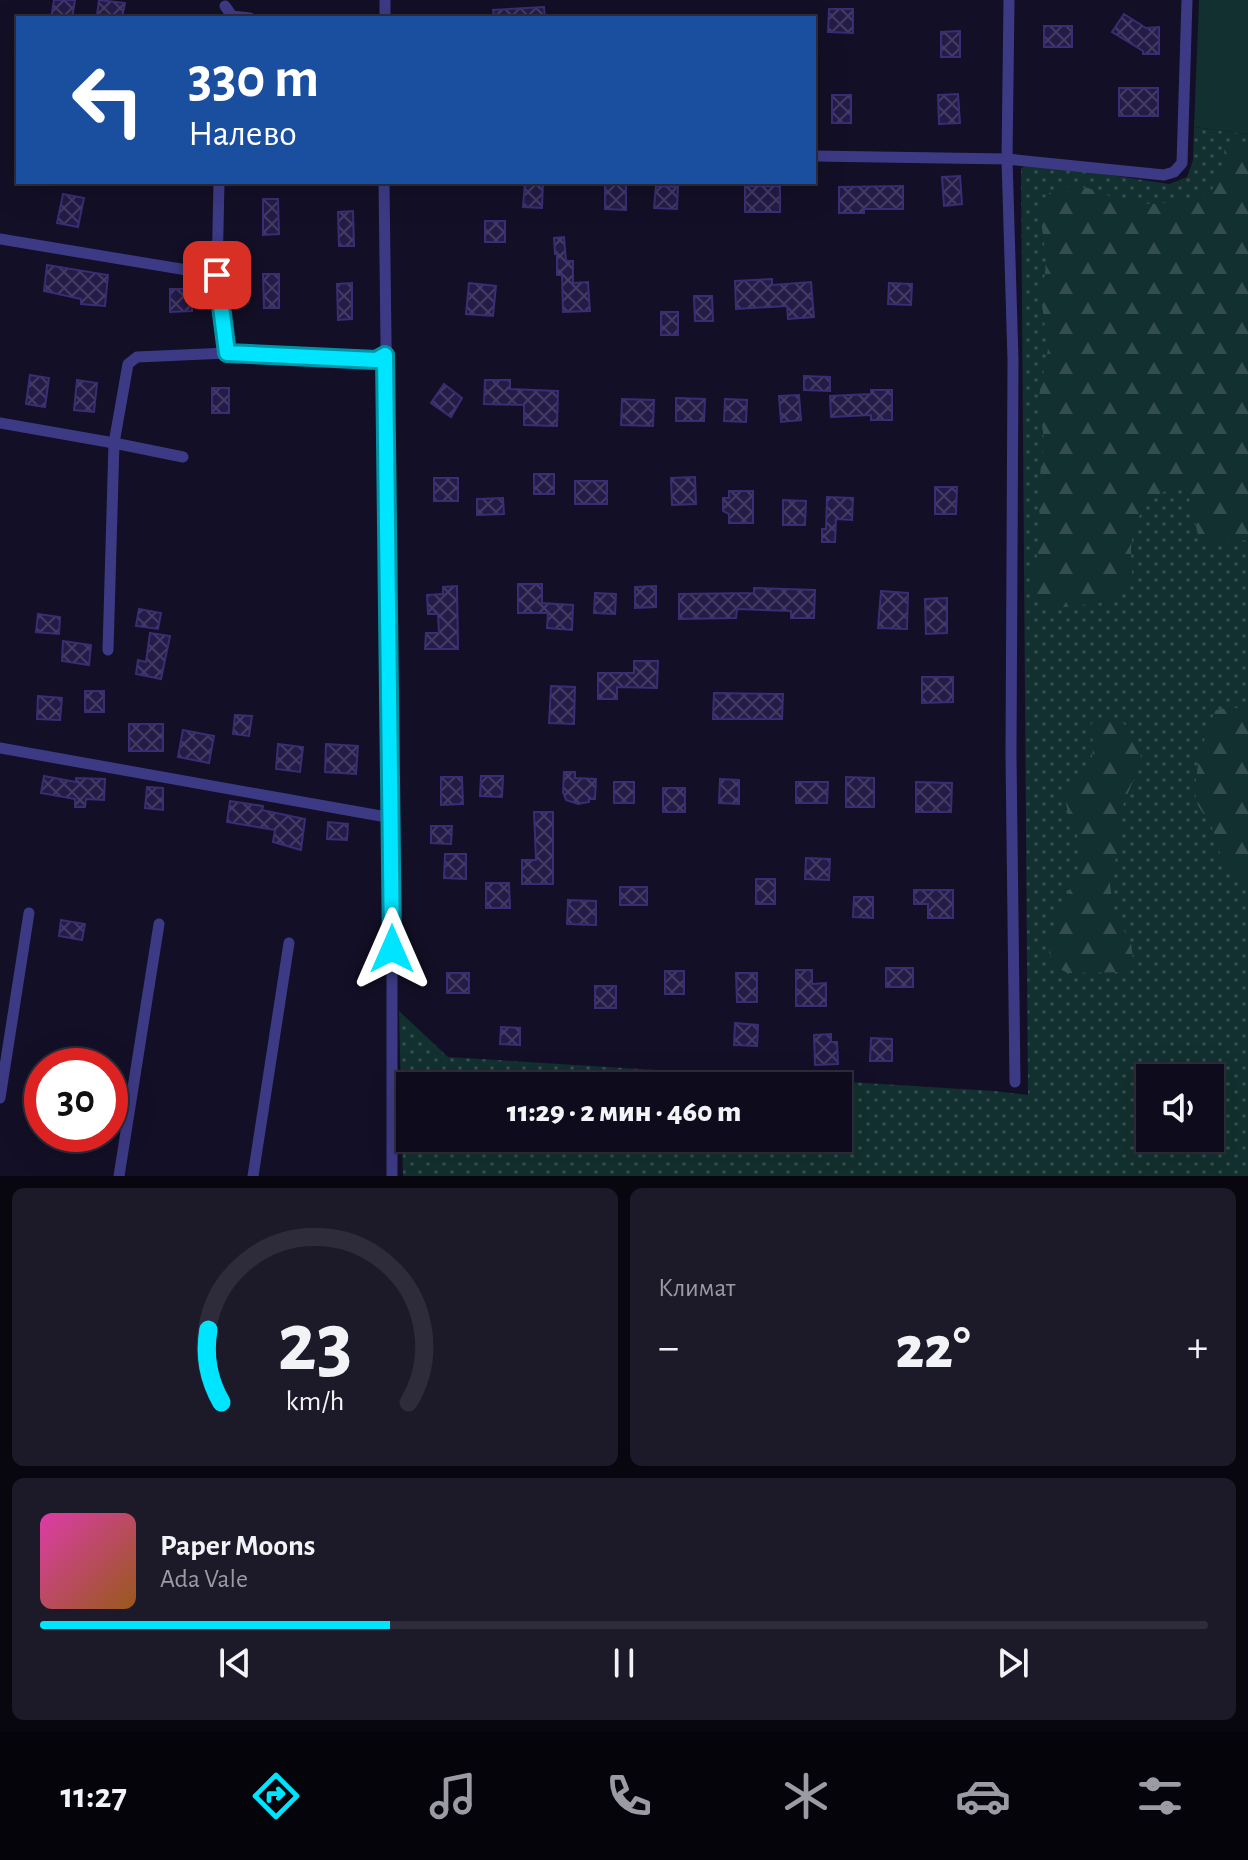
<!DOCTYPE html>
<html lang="ru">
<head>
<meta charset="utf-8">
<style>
	body { margin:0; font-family:"Alegreya Sans",sans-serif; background:#1c1929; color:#f1f3f6; height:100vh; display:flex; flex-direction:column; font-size:30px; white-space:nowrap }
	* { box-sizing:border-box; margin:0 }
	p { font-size:26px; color:#9b9ba3 }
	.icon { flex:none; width:44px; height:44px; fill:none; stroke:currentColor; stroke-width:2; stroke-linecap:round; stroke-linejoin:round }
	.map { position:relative; height:1176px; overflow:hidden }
	.panel { display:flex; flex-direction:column; gap:12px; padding:12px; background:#08060f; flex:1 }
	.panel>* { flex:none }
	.guide { position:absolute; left:16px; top:16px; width:800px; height:168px; border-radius:0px; box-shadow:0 8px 32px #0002,0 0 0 2px #2e2b3b; background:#1a4fa0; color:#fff; overflow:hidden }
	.fabs { position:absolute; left:1136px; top:1064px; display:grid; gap:16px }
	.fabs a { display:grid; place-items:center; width:88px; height:88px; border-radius:0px; background:#0e0b1c; box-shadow:0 8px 32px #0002,0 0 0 2px #2e2b3b; font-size:40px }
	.speed { position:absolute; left:24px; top:1048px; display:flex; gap:16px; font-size:40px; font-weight:700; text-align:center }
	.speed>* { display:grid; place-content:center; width:104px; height:104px; border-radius:50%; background:#0e0b1c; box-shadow:0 8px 32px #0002,0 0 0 2px #2e2b3b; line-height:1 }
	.speed .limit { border:12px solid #d22; background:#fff; color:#111 }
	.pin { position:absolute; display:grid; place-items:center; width:68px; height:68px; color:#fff; margin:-34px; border-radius:16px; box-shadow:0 4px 12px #0006 }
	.me { position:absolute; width:88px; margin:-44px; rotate:0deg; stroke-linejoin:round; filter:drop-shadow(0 0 6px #0008) }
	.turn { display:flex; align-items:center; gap:28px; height:168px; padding:0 40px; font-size:36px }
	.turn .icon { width:104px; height:104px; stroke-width:2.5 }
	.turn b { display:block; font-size:56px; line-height:68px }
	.big { font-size:60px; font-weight:800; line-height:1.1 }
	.panel .tile { flex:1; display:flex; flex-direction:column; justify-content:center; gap:12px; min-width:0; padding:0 28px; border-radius:12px; background:#1c1929 }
	.panel .dial { align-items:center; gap:0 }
	.dial svg { height:208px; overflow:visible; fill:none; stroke:#2e2b3b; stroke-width:7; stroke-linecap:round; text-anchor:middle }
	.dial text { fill:#f1f3f6; stroke:none }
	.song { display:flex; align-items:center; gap:24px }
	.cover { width:96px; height:96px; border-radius:12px; background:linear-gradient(135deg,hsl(320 70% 55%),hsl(30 70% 35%)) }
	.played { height:8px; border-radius:4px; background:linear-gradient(90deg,#00e5ff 30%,#2e2b3b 30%) }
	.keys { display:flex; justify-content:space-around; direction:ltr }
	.heat { display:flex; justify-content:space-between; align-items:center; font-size:44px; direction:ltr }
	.panel .tiles { flex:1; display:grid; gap:12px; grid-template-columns:1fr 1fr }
	.tile:last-child { grid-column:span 2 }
	.trip { position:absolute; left:396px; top:1072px; width:456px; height:80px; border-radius:0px; background:#0e0b1c; box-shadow:0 8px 32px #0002,0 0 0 2px #2e2b3b; font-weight:800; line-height:80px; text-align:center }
	.dock { display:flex; height:128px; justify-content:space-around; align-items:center; background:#06040b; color:#9b9ba3 }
	.dock .icon { width:56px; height:56px }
	.dock .on { color:#00e5ff }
	.dock b { font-size:36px; color:#f1f3f6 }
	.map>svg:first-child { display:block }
	.grass { fill:url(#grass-dots); fill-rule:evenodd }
	.forest { fill:url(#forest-firs) }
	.garden { fill:#12302f }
	.building { fill:url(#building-cross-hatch); stroke:#3b2d73; stroke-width:2 }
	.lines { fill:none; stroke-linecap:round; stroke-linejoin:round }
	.street { stroke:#3d3a85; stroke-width:11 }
	.route-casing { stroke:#0095a6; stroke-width:20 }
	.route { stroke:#00e5ff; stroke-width:14 }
</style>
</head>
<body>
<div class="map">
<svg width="1248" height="1176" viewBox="0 0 1248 1176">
	<defs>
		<pattern id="grass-dots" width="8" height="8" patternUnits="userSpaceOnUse" patternTransform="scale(2)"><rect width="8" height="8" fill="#12302f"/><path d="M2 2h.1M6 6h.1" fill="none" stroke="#344d4e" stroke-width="1.8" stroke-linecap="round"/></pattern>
		<pattern id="forest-firs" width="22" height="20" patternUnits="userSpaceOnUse" patternTransform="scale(2)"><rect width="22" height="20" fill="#12302f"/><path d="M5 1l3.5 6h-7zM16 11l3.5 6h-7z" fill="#344d4e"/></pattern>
		<pattern id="building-cross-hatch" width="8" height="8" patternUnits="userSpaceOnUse" patternTransform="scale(2)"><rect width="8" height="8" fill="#241b47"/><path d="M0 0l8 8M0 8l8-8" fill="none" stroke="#433b63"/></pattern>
	</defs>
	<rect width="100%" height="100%" fill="#130f26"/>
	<path class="grass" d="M1194 127 1248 134V1176H403L399 1011 448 1057 994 1091 1028 1095 1021 168 1032 163 1169 184 1187 177 1193 160ZM1150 1078H1210V1138H1150ZM410 1086H838V1138H410Z"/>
	<path class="forest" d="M1240 144 1248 148V540L1201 544C1194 526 1194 507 1185 489 1150 485 1132 519 1131 551 1131 567 1136 579 1123 592 1112 603 1096 603 1082 605 1063 608 1051 610 1035 598L1032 582 1041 536 1038 491 1044 442 1039 396 1048 349 1040 290 1045 275 1046 257 1040 213 1044 198 1055 188 1071 186 1088 188 1118 199 1150 204 1181 202 1211 192 1225 162 1224 147Z
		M1231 707 1248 710V881L1235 882C1221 867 1220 850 1213 830 1210 820 1201 813 1197 803 1190 784 1206 728 1216 710Z
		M1105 715 1121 720 1140 745 1141 762 1118 817 1119 849 1109 878 1114 912 1131 943 1133 958 1130 972 1068 973 1055 967 1049 952V937L1081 863 1077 833 1069 820 1064 791C1093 763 1096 764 1091 724Z"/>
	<path class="garden" d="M1199 0H1248V134L1194 127Z"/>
	<path class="building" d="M54 0H75L72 18H51Z
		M99 0 125 3 122 18 97 15Z
		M544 7 545 18H494L493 10Z
		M829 9H853V33L828 32Z
		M1124 14 1146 28 1159 27V54H1143V51L1112 32Z
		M1044 26H1072V47H1044Z
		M960 31V57H941V32Z
		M1119 88H1158V116H1119Z
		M958 94 960 123 939 124 938 95Z
		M832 95H851V123H832Z
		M960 176 962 204 944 206 942 177Z
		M525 182H543L542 208 523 207Z
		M605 182H626V210L605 209Z
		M656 186 678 187 677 209 654 208Z
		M745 186H780V212H745Z
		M903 186V209H864V213H839V187Z
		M63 194 84 198 78 227 57 223Z
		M263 199H278L279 234 263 235Z
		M353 211 354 246H339L338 212Z
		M485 221H505V242H485Z
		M564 237 566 261H573V283L588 282 590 311 563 312 562 275H557V254H555L554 238Z
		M47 265 108 275 105 306 81 304V299L44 291Z
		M263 274H279V308H264Z
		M772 279V285L811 282 814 317 788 319 787 306 736 309 735 281Z
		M352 283V319L338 320 337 284Z
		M469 283 496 286 493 316 466 314Z
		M889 283 912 284 911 305 888 304Z
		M170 289H192V311L170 312Z
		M694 296H712L713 321H695Z
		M661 312H678V335H661Z
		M30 375 49 378 45 407 26 404Z
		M804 376 830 377V391L804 390Z
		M77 380 97 383 94 412 74 410Z
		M485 380H510V389L558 391 557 426 524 425V405L484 404Z
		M444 384 462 398 451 417 431 403Z
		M212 388H229V413H212Z
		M871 390H892V420H871V415L831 417 830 396 871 394Z
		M799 395 801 420 781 422 779 396Z
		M676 398 705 399 704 421H676Z
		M622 399 654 400 653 426 621 425Z
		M725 399 747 400 746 422 724 421Z
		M534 474H554V494H534Z
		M695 477 696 504 672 505 671 478Z
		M434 478H458V501H434Z
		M575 481H607V504H575Z
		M935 487H957L956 514H935Z
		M729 491H753V523H729V514L723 511V498H729Z
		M827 497 853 498 852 520 836 519 835 542H822V529H826Z
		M503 498 504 514 477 515V499Z
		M783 500 806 501 805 525H783Z
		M518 584H542V603L573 605 572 630 547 628 548 613H518Z
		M457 586 458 649H425L426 633H439L438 614H428L427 595 443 594V587Z
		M656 586V607L635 608V587Z
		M754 588 815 590 814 618H791V611L737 609 736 618 679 619V594L754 593Z
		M881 591 908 593 907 629 878 628Z
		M595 593 616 594 615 614 594 613Z
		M947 598V633L926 634 925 599Z
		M139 609 161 613 158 629 136 626Z
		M38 614 60 617 59 634 36 632Z
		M150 633 170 636 161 679 136 674 138 660 146 662Z
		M63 641 91 645 89 665 62 661Z
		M634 661H658L657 688 617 687V699H598V673H634Z
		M922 677H953V702L922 703Z
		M551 686 575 687 574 724 549 723Z
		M85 691H104V712H85Z
		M714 693 783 694 782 719H713Z
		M38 696 62 698 60 720 37 719Z
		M235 715 252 716 249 736 233 734Z
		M129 724H163V751H129Z
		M183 730 214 736 209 763 178 757Z
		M278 744 303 747 300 772 276 769Z
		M326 744 358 746 356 774 325 772Z
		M564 772H575V778L596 779 595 799H589V802L578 804 566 800 563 792Z
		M44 776 76 782V778L105 779 104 800 86 799 85 807H75V799L41 793Z
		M481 776H503L502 797 480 796Z
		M441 777H462L463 804 441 805Z
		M846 777 874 778V807H846Z
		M720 779 739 780V804L719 803Z
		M614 782H634V803H614Z
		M796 782H828L827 803H796Z
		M916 782 952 783 951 812H916Z
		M147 787 163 788V810L145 808Z
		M663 788H685V812H663Z
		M230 801 263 806 262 810 305 819 301 850 273 842 275 830 227 822Z
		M534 812H553V884H522V860H536Z
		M328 822 348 824 347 840 327 839Z
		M431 826H452L451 844 431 843Z
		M445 854H466V879L444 878Z
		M806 858 830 859 829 880 805 879Z
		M756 879H775V904H756Z
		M486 883H509L510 908H486Z
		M620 887H647V905H620Z
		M914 890H953V918H928V904H914Z
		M854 897H873V918L853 917Z
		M568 900 596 901V925L567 924Z
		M61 920 85 924 82 940 59 936Z
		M886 968H913V987H886Z
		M796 970H812V984L826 983V1006H796Z
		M665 971H684V994H665Z
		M447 973H469V993H447Z
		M736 973H757V1002H737Z
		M595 986H616V1008H595Z
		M735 1023 758 1025 757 1046 734 1045Z
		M501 1027 520 1028V1045L500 1044Z
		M831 1034V1042H837L838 1064 815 1065 814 1035Z
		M871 1038 892 1039V1061H870Z"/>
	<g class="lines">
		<path class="street" d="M1009 0 1007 159 1013 360 1011 755 1015 1082
			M225 6 232 16 250 18
			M385 18V0
			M814 156 1007 159 1164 175 1174 172 1182 163 1187 0
			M219 182 217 275 227 353
			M384 182 392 818V1176
			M0 239 217 275
			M0 423 114 443 128 364 137 357 227 353 376 360 385 355
			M108 650 114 443 183 457
			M0 748 392 818
			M0 1098 29 913
			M119 1176 159 924
			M253 1176 289 943"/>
	</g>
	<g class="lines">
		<defs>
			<path id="route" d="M217 275 227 353 376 360 385 355 392 949"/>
		</defs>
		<use href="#route" class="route-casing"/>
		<use href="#route" class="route"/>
	</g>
</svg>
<div class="fabs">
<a><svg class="icon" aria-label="sound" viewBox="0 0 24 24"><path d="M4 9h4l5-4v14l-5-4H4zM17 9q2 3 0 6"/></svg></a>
</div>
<div class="speed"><div class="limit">30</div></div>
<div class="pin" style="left:217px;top:275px;background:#d93025"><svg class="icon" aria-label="arrive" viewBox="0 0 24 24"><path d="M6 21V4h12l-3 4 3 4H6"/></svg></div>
<svg class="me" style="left:392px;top:949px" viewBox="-20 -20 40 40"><path d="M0-17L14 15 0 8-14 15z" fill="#00e5ff" stroke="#fff" stroke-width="4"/></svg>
<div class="trip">11:29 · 2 мин · 460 m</div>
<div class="guide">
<div class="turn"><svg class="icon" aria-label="left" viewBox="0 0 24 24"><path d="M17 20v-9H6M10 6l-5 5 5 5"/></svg><div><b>330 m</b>Налево</div></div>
</div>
</div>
<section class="panel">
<div class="tiles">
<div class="tile dial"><svg viewBox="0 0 100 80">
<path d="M14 69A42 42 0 1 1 86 69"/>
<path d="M14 69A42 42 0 0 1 9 41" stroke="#00e5ff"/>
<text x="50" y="56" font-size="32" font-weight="700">23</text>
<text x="50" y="72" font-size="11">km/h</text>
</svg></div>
<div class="tile"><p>Климат</p>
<div class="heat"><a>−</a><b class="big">22°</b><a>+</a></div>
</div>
<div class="tile">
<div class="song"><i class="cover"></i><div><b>Paper Moons</b><p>Ada Vale</p></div></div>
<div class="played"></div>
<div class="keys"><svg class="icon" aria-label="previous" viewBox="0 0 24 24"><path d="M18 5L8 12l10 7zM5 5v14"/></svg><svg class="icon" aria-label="pause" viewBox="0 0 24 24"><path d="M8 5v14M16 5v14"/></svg><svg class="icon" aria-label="next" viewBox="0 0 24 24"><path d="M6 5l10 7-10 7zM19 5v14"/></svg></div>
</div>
</div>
</section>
<nav class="dock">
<b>11:27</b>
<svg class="icon on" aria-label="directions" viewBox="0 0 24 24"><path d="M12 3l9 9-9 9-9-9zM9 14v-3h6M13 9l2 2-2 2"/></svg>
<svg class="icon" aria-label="music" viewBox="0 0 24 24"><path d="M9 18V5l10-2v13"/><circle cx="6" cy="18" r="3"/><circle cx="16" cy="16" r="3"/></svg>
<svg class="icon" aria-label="phone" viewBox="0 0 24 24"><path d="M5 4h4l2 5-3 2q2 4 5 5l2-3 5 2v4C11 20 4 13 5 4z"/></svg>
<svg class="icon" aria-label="climate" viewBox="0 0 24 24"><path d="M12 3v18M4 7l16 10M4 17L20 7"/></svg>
<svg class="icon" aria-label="car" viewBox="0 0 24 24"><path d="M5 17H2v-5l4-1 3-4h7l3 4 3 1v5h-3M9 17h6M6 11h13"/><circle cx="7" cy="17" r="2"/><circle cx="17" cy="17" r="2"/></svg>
<svg class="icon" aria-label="filters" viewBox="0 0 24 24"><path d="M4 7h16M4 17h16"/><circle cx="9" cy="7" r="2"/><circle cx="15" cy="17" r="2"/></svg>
</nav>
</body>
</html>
